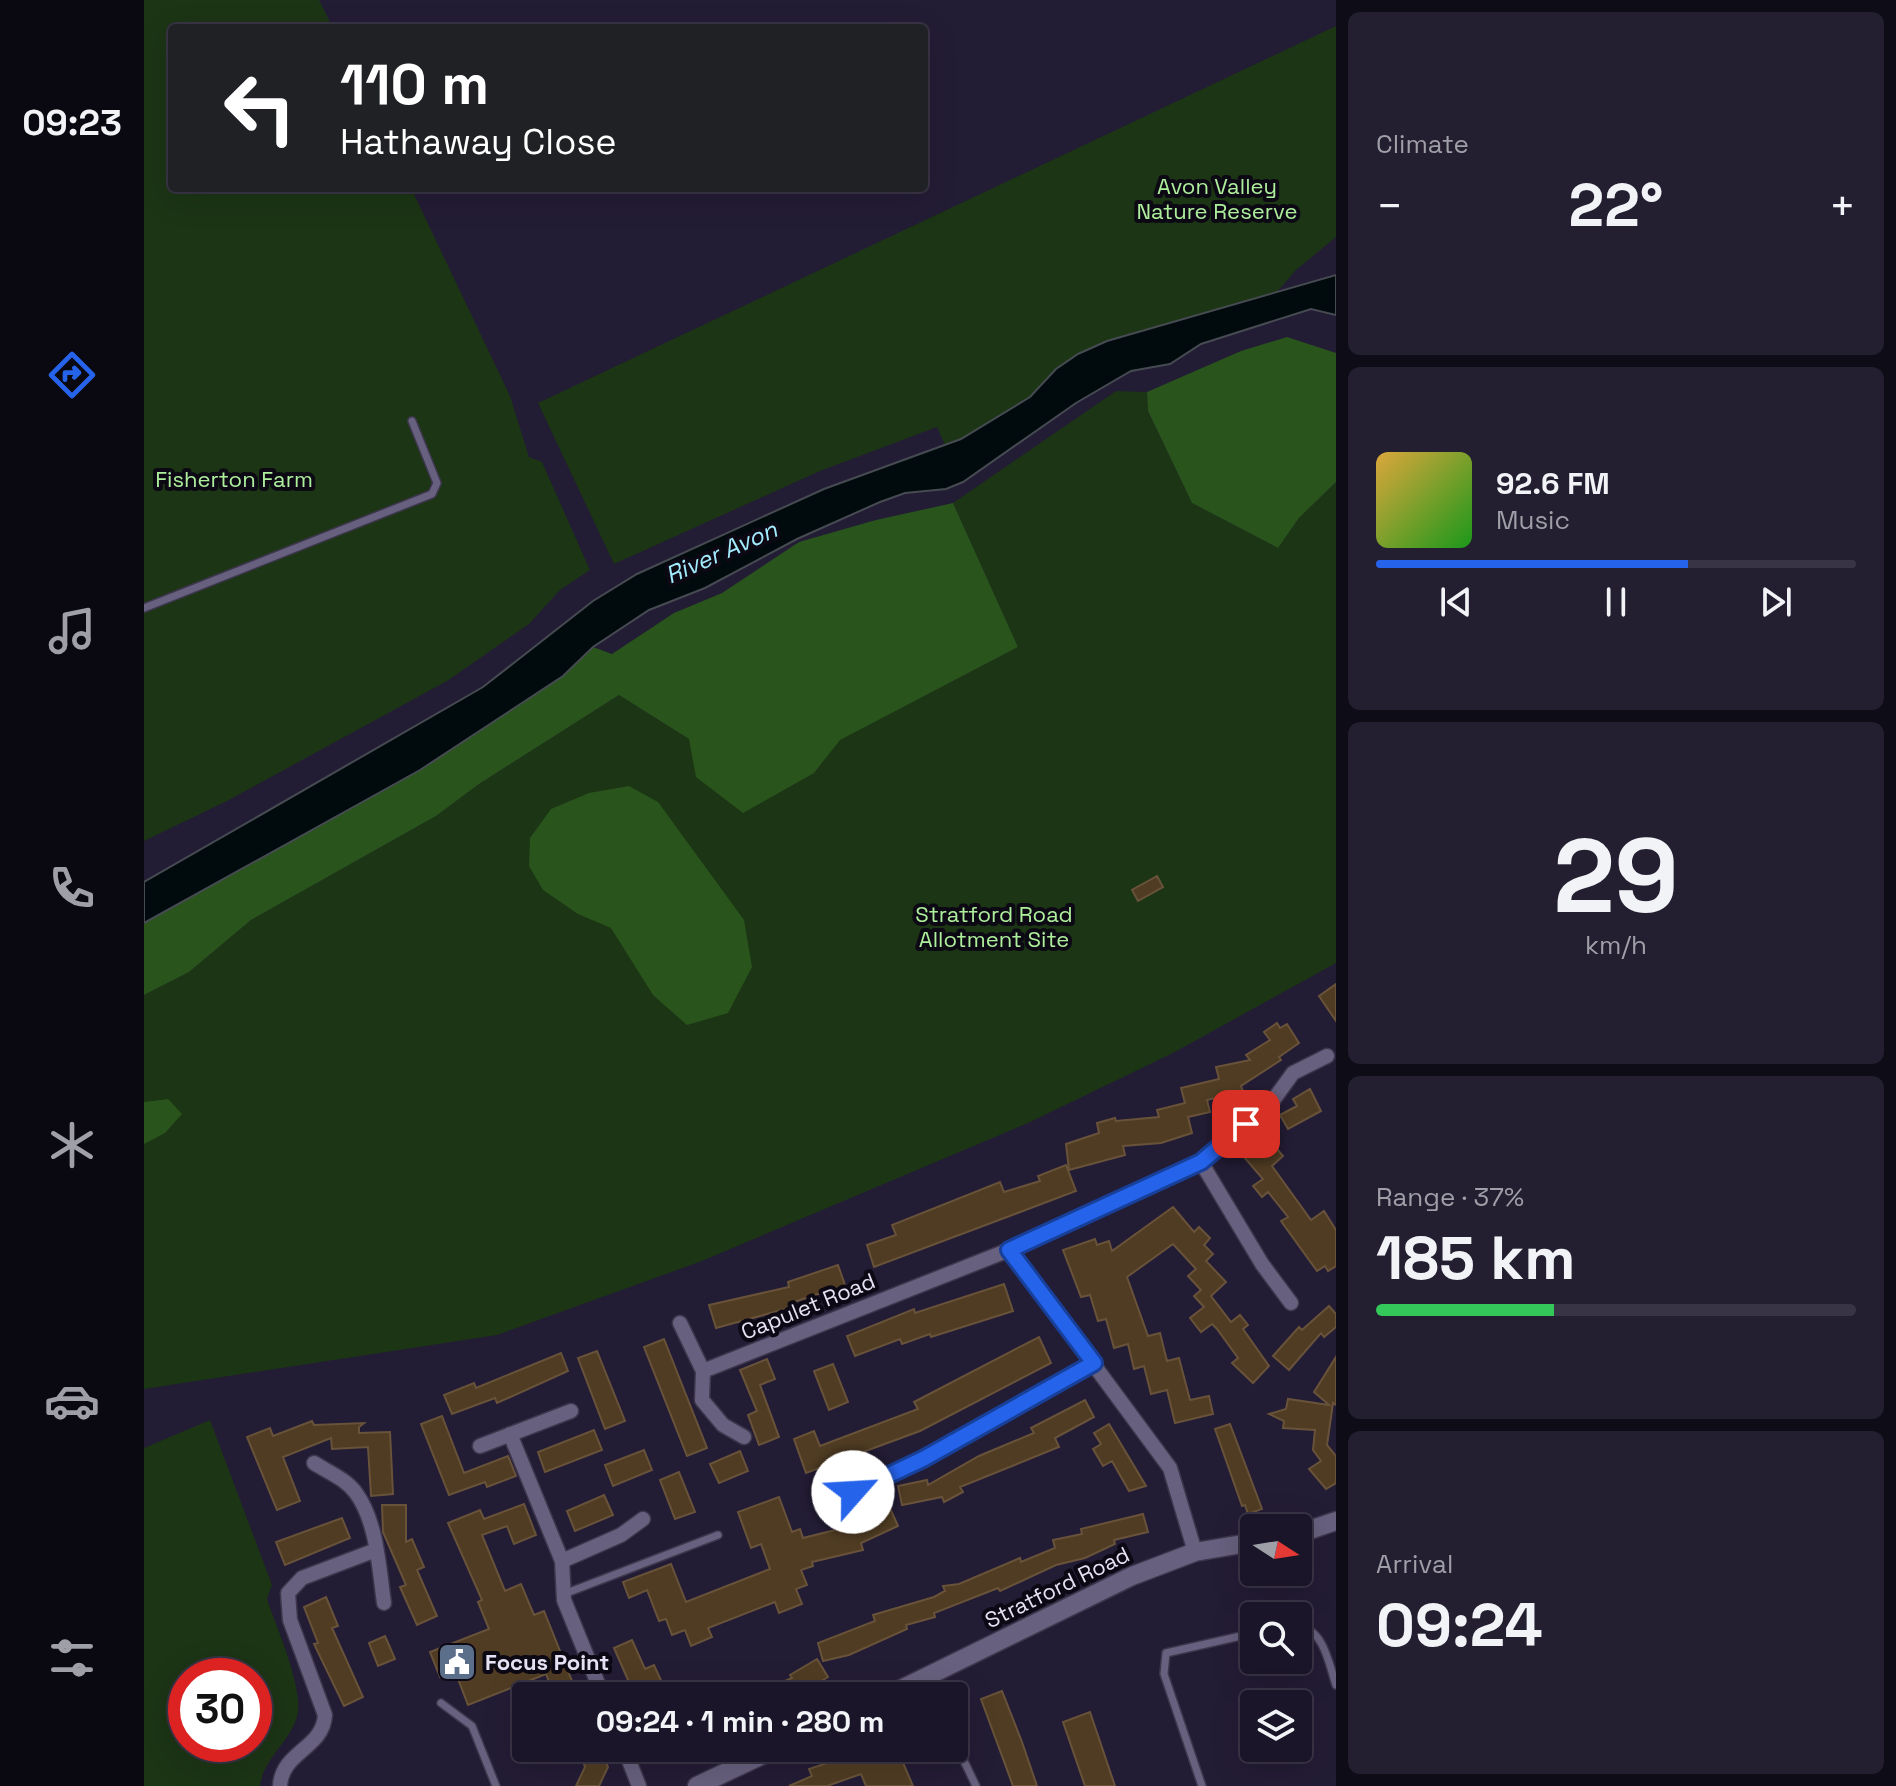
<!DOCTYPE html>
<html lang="en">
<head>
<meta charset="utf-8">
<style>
	body { margin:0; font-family:"Space Grotesk",sans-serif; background:#231e30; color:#f1f3f6; height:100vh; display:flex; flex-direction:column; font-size:30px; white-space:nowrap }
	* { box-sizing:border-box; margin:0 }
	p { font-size:26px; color:#9f9fa8 }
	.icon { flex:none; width:44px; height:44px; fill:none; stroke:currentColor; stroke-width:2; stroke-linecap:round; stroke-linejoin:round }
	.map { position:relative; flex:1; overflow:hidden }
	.panel { display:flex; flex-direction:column; gap:12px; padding:12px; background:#0e0c16; width:560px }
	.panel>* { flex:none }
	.guide { position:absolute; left:24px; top:24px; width:760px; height:168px; border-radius:8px; box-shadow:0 8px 32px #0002,0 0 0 2px #383445; background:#202124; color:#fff; overflow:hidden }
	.needle { width:52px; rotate:102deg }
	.fabs { position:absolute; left:1096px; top:1514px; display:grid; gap:16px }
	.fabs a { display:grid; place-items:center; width:72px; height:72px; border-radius:8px; background:#1a1528; box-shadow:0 8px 32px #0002,0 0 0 2px #383445; font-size:40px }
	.speed { position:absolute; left:24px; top:1658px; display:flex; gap:16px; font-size:40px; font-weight:700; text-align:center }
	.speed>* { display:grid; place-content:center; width:104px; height:104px; border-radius:50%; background:#1a1528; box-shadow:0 8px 32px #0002,0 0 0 2px #383445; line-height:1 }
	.speed .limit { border:12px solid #d22; background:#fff; color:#111 }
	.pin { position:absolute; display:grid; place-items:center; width:68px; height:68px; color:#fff; margin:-34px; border-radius:16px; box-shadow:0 4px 12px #0006 }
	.me { position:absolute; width:88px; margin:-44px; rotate:64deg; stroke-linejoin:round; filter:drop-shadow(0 0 6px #0008) }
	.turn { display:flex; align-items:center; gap:28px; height:168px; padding:0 40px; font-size:36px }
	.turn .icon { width:104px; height:104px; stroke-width:2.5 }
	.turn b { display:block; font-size:56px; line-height:68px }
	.big { font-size:60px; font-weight:700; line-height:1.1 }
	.panel .card { flex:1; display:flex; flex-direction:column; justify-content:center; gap:12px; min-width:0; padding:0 28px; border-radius:12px; background:#231e30 }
	.panel .dial { align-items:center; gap:0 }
	.dial b { font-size:104px; line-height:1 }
	.song { display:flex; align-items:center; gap:24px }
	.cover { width:96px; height:96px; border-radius:12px; background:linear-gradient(135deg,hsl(40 70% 55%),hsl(120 70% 35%)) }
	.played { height:8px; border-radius:4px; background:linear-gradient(90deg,#2563eb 65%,#383445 65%) }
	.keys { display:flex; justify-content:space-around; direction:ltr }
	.heat { display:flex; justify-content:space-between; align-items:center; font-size:44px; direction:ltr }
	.charge { height:12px; border-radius:6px; background:linear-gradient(90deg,#34c759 37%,#383445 0) }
	.trip { position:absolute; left:368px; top:1682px; width:456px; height:80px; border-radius:8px; background:#1a1528; box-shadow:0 8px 32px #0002,0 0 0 2px #383445; font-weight:700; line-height:80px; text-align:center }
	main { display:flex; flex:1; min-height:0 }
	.dock { display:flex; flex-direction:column; width:144px; justify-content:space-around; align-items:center; background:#0a0810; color:#9f9fa8 }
	.dock .icon { width:56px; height:56px }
	.dock .active { color:#2563eb }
	.dock b { font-size:36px; color:#f1f3f6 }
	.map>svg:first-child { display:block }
	.green { fill:#1c3515; fill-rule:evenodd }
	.forest { fill:#29541c }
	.water { fill:#010a0d; stroke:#464b52; stroke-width:2 }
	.building { fill:#503c23; stroke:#68533a; stroke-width:2 }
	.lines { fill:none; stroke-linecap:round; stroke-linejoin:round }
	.service-casing { stroke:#3d364c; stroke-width:10 }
	.minor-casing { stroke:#3d364c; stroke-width:17 }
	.tertiary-casing { stroke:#3d364c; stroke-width:21 }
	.service { stroke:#67607e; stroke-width:7 }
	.minor { stroke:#67607e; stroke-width:14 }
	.tertiary { stroke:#67607e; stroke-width:18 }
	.route-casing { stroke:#184099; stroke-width:20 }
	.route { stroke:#2563eb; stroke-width:14 }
	.labels { text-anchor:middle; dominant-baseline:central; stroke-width:8; stroke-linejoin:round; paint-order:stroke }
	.park-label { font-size:22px; fill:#aeef9c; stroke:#0c0914 }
	.street-label { font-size:22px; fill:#e6e2f4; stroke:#0c0914 }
	.poi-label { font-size:22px; font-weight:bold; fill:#e6e2f4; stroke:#0c0914; text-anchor:start }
	.water-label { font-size:24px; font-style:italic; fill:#a2ecfd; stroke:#0c0914 }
</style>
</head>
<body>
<main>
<nav class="dock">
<b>09:23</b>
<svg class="icon active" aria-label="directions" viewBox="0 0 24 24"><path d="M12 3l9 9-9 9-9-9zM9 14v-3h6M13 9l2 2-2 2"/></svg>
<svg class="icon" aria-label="music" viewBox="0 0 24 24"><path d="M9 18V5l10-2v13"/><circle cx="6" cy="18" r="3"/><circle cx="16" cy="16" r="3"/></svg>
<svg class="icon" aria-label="phone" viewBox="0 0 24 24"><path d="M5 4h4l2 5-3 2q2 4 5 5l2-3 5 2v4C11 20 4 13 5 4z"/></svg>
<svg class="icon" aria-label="climate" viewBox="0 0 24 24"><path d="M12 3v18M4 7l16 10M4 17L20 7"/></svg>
<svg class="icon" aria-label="car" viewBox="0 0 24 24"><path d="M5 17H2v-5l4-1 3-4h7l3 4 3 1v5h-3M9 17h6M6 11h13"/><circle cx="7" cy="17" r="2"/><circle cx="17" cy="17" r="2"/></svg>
<svg class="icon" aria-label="filters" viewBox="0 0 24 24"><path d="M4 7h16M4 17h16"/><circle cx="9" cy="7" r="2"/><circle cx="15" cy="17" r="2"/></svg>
</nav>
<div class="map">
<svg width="1192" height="1786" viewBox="0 0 1192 1786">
	<rect width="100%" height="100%" fill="#231c35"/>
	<path class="green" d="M0 0H175L189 28H28V188H267L366 396 385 457 398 462 446 570 416 590 385 624 303 681 83 801 0 841Z
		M1192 26V237L1152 270 1132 293 963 341 934 354 912 369 886 397 817 439 801 445 793 427 676 471 470 564 394 403Z
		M972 391 1003 392 1004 411 1048 503 1134 548 1155 518 1192 482V963L1029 1053 884 1123 558 1261 353 1335 0 1389V995L45 972 107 920 292 816 335 784 475 695 545 739 670 773 695 740 874 647 809 503Z
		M66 1420 128 1585 123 1599C132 1627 163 1694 152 1720 143 1744 119 1760 116 1786H0V1448ZM110 1676V1744H42V1676Z"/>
	<path class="forest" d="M1143 337 1192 353V482L1155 518 1134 548 1048 503 1004 411 1003 392 1097 351Z
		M809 503 874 647 696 740 670 773 599 813 552 777 545 739 475 695 335 784 292 816 107 920 45 972 0 995V923L276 770 419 676 449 647 468 654 530 613 578 593 655 542 732 520Z
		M485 786 514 802 600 920 608 967 584 1013 543 1025 509 995 467 928 434 914 399 890 385 866 386 838 407 809 445 793Z
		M24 1099 38 1114 21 1133 0 1144V1102Z"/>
	<path class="water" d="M1192 275V315L1167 309 1057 344 1026 364 987 371 932 403 819 482 802 489 761 493 736 502 653 539 561 588 505 610 449 647 419 676 276 770 0 923V882L339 687 449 601 493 574 680 489 817 439 886 397 912 369 934 354 963 341Z"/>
	<path class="building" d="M1013 876 1019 887 994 901 988 890Z
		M1192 984V1021L1175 996Z
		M1133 1023 1136 1028 1143 1024 1155 1043 1135 1057 1137 1060 1097 1086 1099 1091 1063 1100 1066 1112 1044 1117 1048 1133 1017 1143 979 1146 981 1155 925 1170 922 1144 955 1133 953 1123 971 1118 972 1121 1015 1117 1013 1110 1041 1103 1037 1088 1075 1079 1072 1067 1106 1060 1102 1055 1126 1040 1120 1032Z
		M1166 1089 1177 1111 1144 1129 1136 1115 1153 1106 1149 1099Z
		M1112 1133 1122 1145 1126 1141 1139 1156 1128 1166 1167 1220 1180 1211 1192 1230V1266L1184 1271 1181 1266 1173 1271 1137 1221 1144 1217 1124 1192 1118 1197 1109 1186 1119 1179 1100 1157 1107 1151 1101 1143Z
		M922 1165 932 1191 730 1267 723 1245 752 1235 748 1225 856 1182 860 1192 896 1181 894 1176Z
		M1029 1207 1050 1232 1055 1227 1066 1238 1060 1245 1069 1254 1062 1261 1082 1282 1067 1296 1087 1322 1096 1315 1104 1325 1099 1329 1125 1366 1109 1383 1088 1363 1094 1358 1073 1329 1068 1324 1057 1332 1046 1318 1060 1307 1050 1296 1057 1290 1044 1276 1052 1269 1029 1244 983 1277 1004 1336 1016 1333 1023 1361 1035 1358 1046 1400 1065 1396 1069 1414 1031 1423 1023 1390 1007 1394 1000 1366 990 1369 984 1344 970 1348 962 1319 954 1321 946 1295 937 1297 919 1250 951 1239 953 1245 965 1241 968 1251Z
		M694 1265 701 1285 644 1304 645 1308 572 1328 565 1305 645 1287 644 1282Z
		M860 1284 869 1311 787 1337 786 1334 758 1344 756 1339 711 1356 703 1336 770 1309 771 1313Z
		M1185 1306 1192 1314V1327L1180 1337 1177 1333 1145 1370 1129 1356 1155 1327 1158 1330Z
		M895 1337 907 1363 776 1431 662 1473 650 1439 670 1431 676 1446 774 1409 770 1402Z
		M520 1339 563 1448 543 1456 500 1347Z
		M453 1351 481 1421 461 1429 434 1358Z
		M417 1353 424 1371 353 1403 351 1398 308 1414 300 1395 330 1383 332 1388Z
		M1192 1357V1405L1189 1403 1183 1445 1192 1456V1483L1182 1489 1165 1469 1177 1461 1169 1450 1171 1430 1139 1428 1140 1421 1125 1414 1142 1409 1144 1399 1185 1405 1170 1392Z
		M623 1359 631 1379 616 1385 635 1437 615 1445 604 1415 613 1411 596 1370Z
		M689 1364 704 1402 685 1410 670 1371Z
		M941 1400 950 1417 911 1438 915 1447 816 1487 819 1492 800 1502 798 1497 758 1505 754 1486 783 1480 784 1485 835 1456 890 1433 887 1428Z
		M298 1416 320 1473 364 1456 372 1476 343 1487 341 1482 305 1495 277 1424Z
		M168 1421 170 1425 220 1423 215 1427V1433L246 1432 249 1494 227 1496 224 1447 188 1449 187 1438 139 1457 156 1501 133 1510 103 1437 126 1428 129 1436Z
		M965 1424 1002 1486 985 1491 968 1461 959 1466 949 1449 957 1444 950 1433Z
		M1086 1424 1118 1509 1104 1514 1101 1505 1098 1506 1071 1429Z
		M450 1430 458 1450 401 1472 394 1452Z
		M500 1450 508 1470 469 1486 461 1465Z
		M596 1451 604 1471 575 1483 566 1464Z
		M535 1472 551 1512 531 1519 516 1480Z
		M460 1495 469 1515 431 1531 423 1511Z
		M635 1497 648 1532 656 1529 659 1538 707 1526 746 1508 754 1526 717 1543 719 1550 668 1562 669 1566 657 1570 663 1585 652 1589 658 1604 635 1613 631 1602 564 1628 568 1637 547 1646 541 1630 528 1635 522 1619 515 1621 503 1590 485 1598 479 1582 527 1564 542 1602 626 1569 617 1544 607 1548 594 1512Z
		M380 1504 392 1535 370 1544 363 1526 338 1535 361 1591 377 1584 390 1615 400 1611 434 1696H411L402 1674 324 1705 311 1671 296 1677 286 1652 345 1629 334 1602 338 1600 304 1523 336 1510 340 1519Z
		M238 1505H262V1542L268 1539 280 1567 273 1570 293 1616 273 1625 256 1587 262 1585 239 1532Z
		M999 1514 1004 1532 970 1540 971 1544 941 1558 912 1565 856 1591 854 1588 790 1613 791 1617 762 1625 763 1629 705 1655 679 1661 674 1643 731 1621 729 1615 790 1597 801 1591 799 1586 815 1584 876 1558 877 1562 911 1548 909 1540 938 1534 937 1529Z
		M198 1518 206 1538 141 1565 132 1542Z
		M182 1597 194 1626 188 1628 219 1697 200 1706 170 1644 174 1643 160 1607Z
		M241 1636 251 1659 234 1666 225 1643Z
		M488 1640 501 1669 510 1665 521 1689 505 1696H491L470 1648Z
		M673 1659 684 1677 652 1696H606L648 1678 646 1675Z
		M858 1691 878 1742 893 1786H869L858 1756 837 1699Z
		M946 1712 971 1786H941L919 1722Z
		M434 1748H456L464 1767 455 1786H432L441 1767Z
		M733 1748H781L757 1758 769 1786H722L717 1774 683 1786H645L668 1776 665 1769 698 1758 699 1762Z"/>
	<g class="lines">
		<defs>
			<path id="service" d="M0 608 288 494 293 483 268 421
				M420 1594 574 1535
				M1154 1627C1180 1628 1185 1665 1192 1685
				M781 1680 789 1696
				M297 1703 328 1726 352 1786
				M810 1740 832 1786
				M1058 1786 1020 1674 1022 1653 1110 1633"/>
			<path id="minor" d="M1057 1162 1118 1264 1147 1303
				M865 1250 1026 1468 1051 1552
				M536 1323 559 1371
				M366 1434 418 1561 420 1600 459 1696
				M600 1437 579 1425 558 1400 559 1371 865 1250 1057 1162 1125 1106 1149 1073 1183 1056
				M336 1446 427 1411
				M170 1463C184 1472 202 1479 212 1493 233 1522 235 1568 240 1603
				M705 1510 709 1492 779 1459 950 1363
				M418 1561 477 1535 499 1519
				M480 1748 495 1786
				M136 1786C138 1751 179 1749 181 1715L146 1620 144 1593 158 1578 232 1550"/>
			<path id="tertiary" d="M1154 1534 1192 1521
				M743 1696 988 1576 1051 1552 1110 1542
				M553 1786 633 1748"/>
		</defs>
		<use href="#service" class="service-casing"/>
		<use href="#minor" class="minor-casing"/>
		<use href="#tertiary" class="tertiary-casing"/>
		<use href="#service" class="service"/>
		<use href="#minor" class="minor"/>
		<use href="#tertiary" class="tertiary"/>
	</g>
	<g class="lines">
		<defs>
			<path id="route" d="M709 1492 779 1459 950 1363 865 1250 1057 1162 1102 1124"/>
		</defs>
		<use href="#route" class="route-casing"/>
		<use href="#route" class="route"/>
	</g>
	<defs>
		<symbol id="civic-square" viewBox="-11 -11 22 22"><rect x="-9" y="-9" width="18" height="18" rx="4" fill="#5c6f8a" stroke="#0c0914"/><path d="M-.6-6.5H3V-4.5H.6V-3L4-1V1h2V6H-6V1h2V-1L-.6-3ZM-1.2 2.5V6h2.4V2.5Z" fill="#fff"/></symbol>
	</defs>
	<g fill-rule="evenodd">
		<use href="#civic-square" x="291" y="1640" width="44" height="44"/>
	</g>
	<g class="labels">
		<g class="park-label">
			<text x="1073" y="186">Avon Valley<tspan x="1073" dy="25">Nature Reserve</tspan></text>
			<text x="90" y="479">Fisherton Farm</text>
			<text x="850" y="914">Stratford Road<tspan x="850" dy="25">Allotment Site</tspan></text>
		</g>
		<g class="street-label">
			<text transform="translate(664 1306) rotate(-22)">Capulet Road</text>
			<text transform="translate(913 1587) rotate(-26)">Stratford Road</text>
		</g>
		<g class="poi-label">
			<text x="341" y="1662">Focus Point</text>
		</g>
		<g class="water-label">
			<text transform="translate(577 552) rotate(-24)">River Avon</text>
		</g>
	</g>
</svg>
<div class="fabs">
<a><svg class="needle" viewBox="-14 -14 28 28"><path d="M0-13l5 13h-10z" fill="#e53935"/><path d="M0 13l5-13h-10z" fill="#9f9fa8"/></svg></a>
<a><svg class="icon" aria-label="search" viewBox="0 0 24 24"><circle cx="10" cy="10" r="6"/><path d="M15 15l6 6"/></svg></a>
<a><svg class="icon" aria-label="layers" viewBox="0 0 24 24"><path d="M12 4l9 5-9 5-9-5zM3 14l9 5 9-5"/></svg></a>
</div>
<div class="speed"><div class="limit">30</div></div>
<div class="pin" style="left:1102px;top:1124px;background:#d93025"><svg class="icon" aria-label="arrive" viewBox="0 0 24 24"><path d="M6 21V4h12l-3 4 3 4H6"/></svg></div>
<svg class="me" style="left:709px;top:1492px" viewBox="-20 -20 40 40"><circle r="19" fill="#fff"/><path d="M0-13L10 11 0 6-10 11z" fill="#2563eb"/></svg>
<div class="trip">09:24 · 1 min · 280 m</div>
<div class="guide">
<div class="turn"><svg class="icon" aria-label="left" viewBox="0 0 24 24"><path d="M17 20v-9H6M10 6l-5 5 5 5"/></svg><div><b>110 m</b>Hathaway Close</div></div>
</div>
</div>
<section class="panel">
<div class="card"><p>Climate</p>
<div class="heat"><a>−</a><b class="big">22°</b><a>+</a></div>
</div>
<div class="card">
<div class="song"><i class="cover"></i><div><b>92.6 FM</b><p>Music</p></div></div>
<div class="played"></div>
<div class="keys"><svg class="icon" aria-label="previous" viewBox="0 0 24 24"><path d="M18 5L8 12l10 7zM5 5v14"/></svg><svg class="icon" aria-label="pause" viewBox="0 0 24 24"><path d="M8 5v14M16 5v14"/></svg><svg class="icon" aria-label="next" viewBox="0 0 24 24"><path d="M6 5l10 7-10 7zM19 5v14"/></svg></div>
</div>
<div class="card dial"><b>29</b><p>km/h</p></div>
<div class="card"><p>Range · 37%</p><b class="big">185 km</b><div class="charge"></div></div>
<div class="card"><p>Arrival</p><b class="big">09:24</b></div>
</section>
</main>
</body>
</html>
